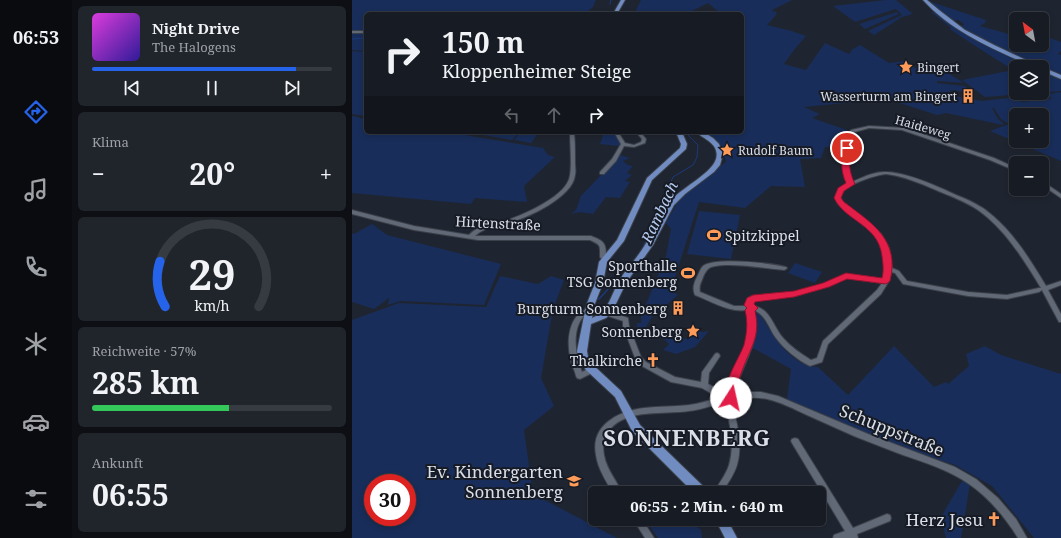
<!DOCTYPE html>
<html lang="de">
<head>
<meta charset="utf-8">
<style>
	body { margin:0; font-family:"Noto Serif",serif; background:#20252c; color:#f1f3f6; height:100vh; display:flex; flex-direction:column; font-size:15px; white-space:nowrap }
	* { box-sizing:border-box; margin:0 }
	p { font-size:13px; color:#9ea1a6 }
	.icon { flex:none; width:22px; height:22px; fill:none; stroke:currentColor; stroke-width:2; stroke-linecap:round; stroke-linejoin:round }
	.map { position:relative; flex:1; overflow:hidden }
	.details { display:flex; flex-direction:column; gap:6px; padding:6px; background:#0d0f14; width:280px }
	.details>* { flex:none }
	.hud { position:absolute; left:12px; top:12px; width:380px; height:122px; border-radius:6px; box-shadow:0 2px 6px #0003,0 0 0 1px #363a41; background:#171c24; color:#f1f3f6; overflow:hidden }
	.needle { width:26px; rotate:328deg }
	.buttons { position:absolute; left:657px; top:12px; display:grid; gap:8px }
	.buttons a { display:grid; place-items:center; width:40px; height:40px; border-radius:6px; background:#171c24; box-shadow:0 2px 6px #0003,0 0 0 1px #363a41; font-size:20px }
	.speed { position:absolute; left:12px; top:474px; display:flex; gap:8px; font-size:20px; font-weight:700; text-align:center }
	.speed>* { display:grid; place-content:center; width:52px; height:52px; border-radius:50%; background:#171c24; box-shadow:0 2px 6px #0003,0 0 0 1px #363a41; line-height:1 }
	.speed .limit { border:6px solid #d22; background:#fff; color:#111 }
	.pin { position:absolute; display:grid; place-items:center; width:34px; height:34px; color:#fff; margin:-17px; border:2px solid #fff; border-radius:50%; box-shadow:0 1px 4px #0007 }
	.me { position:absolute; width:44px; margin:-22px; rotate:10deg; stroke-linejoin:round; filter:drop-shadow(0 0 3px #0008) }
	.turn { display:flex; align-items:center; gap:14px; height:84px; padding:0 12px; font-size:18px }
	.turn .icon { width:52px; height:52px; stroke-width:2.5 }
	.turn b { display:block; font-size:28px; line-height:34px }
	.lanes { display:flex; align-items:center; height:38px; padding:0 12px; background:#0003; justify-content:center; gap:20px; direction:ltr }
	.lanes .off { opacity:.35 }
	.big { font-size:30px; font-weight:700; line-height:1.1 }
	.details .tile { flex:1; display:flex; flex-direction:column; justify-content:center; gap:6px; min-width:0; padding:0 14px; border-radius:6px; background:#20252c }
	.details .dial { align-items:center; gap:0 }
	.dial svg { height:104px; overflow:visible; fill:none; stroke:#363a41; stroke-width:7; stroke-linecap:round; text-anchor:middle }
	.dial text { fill:#f1f3f6; stroke:none }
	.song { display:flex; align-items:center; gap:12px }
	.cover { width:48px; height:48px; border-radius:6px; background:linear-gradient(135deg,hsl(300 70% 55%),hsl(250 70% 35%)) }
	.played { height:4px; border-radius:2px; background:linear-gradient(90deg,#2563eb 85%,#363a41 85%) }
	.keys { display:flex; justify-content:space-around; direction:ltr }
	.heat { display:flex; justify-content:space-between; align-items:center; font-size:22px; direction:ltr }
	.charge { height:6px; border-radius:3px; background:linear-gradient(90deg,#34c759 57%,#363a41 0) }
	.trip { position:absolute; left:236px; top:486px; width:238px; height:40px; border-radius:6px; background:#171c24; box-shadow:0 2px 6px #0003,0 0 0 1px #363a41; font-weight:700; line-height:40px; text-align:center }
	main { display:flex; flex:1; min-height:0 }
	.dock { display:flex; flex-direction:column; width:72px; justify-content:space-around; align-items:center; background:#090b0e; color:#9ea1a6 }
	.dock .icon { width:28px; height:28px }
	.dock .current { color:#2563eb }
	.dock b { font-size:18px; color:#f1f3f6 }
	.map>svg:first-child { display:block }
	.green { fill:#182d59; fill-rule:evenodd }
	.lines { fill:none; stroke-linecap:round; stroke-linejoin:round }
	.stream-far2 { stroke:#1b3979; stroke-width:1 }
	.stream-far1 { stroke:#1b3979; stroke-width:1.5 }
	.stream { stroke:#1b3979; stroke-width:2 }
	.minor-casing { stroke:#3b4049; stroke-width:2 }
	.major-casing { stroke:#3b4049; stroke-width:2 }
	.minor { fill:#616876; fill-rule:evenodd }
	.major { fill:#718cc1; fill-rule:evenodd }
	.route { fill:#e11d48; stroke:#92132f }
	.labels { text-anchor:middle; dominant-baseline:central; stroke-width:4; stroke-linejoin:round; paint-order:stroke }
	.far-poi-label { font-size:12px; fill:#dadee6; stroke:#161b26; text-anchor:start }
	.far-street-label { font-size:12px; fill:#dadee6; stroke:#161b26 }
	.street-label { font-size:14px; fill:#dadee6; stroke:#161b26 }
	.poi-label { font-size:14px; fill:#dadee6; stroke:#161b26; text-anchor:end }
	.water-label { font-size:15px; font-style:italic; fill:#b6cbf0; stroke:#161b26 }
	.near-street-label { font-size:17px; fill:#dadee6; stroke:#161b26 }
	.near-poi-label { font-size:17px; fill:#dadee6; stroke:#161b26; text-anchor:end }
	.near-district-label { font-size:22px; font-weight:bold; letter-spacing:1px; fill:#dadee6; stroke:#161b26 }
</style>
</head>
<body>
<main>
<nav class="dock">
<b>06:53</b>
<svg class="icon current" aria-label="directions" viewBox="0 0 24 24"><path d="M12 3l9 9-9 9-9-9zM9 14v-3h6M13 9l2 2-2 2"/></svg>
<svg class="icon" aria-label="music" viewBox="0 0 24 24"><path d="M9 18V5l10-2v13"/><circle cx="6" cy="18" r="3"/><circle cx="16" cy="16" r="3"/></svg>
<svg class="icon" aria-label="phone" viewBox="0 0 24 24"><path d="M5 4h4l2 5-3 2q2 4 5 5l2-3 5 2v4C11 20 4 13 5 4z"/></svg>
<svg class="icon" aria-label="climate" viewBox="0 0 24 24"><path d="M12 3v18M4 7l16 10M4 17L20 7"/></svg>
<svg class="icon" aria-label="car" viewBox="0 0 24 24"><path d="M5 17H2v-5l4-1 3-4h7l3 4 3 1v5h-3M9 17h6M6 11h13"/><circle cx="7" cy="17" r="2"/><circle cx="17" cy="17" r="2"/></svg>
<svg class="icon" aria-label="filters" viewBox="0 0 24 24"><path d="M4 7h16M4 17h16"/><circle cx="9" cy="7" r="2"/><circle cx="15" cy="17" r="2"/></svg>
</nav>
<section class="details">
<div class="tile">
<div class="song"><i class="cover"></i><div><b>Night Drive</b><p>The Halogens</p></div></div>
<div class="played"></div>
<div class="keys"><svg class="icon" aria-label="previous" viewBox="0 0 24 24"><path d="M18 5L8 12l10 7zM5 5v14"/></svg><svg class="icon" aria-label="pause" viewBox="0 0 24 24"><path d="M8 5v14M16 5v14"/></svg><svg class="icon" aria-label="next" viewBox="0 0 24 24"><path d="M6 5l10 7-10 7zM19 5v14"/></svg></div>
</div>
<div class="tile"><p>Klima</p>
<div class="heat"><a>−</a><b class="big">20°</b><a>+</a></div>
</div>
<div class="tile dial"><svg viewBox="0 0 100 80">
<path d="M14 69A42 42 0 1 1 86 69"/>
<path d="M14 69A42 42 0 0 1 10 34" stroke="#2563eb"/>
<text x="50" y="56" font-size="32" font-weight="700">29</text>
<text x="50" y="72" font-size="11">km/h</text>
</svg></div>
<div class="tile"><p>Reichweite · 57%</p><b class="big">285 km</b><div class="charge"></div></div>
<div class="tile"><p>Ankunft</p><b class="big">06:55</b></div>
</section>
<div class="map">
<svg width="709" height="538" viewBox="0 0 709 538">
	<rect width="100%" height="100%" fill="#1f2530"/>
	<path class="green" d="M0 0H244L241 7 233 14H14V31L0 32Z
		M289 0H440L422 9 420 11 424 12 425 14 415 25 440 31 454 36 442 50 432 64 454 70 473 43 497 54 501 49 508 45 537 63 553 61 563 68 581 64 612 83 585 81V83L613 86 619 93 598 90 600 96 630 101 665 97 669 102 699 99 696 94 709 92V161L638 131 657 124 649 119 642 108H640L646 119 651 123V125L594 113 585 115 535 99 452 107 468 114 460 118 495 130 493 147H473L469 158 448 159 453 187 419 186 393 208 347 202 319 290 326 295 300 317 294 327 313 336 337 339 345 331 351 332 357 331 343 347 324 354 311 350 317 344C311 337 306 336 297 337L285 328V323H289V316L314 256 319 229 314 223 325 203 336 190 374 162 370 146 353 132H390V14H369L356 3 334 14H282ZM664 115H690V141H664Z
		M534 0H544L561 14 550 17 522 35 516 31 550 15 544 9 503 22 481 6Z
		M576 1 634 20 633 23 628 26 664 36V45H690V35L709 42V51L706 54 709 55V75C677 61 634 47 607 26L612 25V24L606 20 601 21Z
		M545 12 547 14 513 29 507 24Z
		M579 12H583L620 38 682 67H664V93H686L633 97 610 80 661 70 628 49 599 30 598 27Z
		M14 32V51L0 50V33Z
		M0 51 14 52V116L0 114Z
		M690 70 709 79V91L690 93Z
		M0 116 14 119V132H95L191 148 196 155 203 157 172 186 175 202 123 198 119 204 0 193Z
		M114 132H168L160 140Z
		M169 132H187L179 143 162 140Z
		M248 132H261L269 143 267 146 248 144 251 135Z
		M268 155 278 158 271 161 276 165 281 166 275 173 280 175 273 181 278 182 268 198 254 197 241 214 228 212 219 214 224 210 229 196Z
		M347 211 388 215 379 259 335 254Z
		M20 224 35 235 149 264 132 305 49 301 36 305 37 298 22 309 0 302V233L2 234Z
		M443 263 470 272 463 283 436 273Z
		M148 276 186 284 199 276 212 280 201 309 189 378 202 406 172 430 181 494 265 538H0V320L47 303 134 307ZM21 483H55V517H21Z
		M401 313H407C421 334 437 366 466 367L496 395 542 346 582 387 594 382 596 384 617 366 614 354 633 346 649 355 709 374V538H682L640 486 603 465 553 449 435 399 439 369 397 346Z
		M610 481 618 484 609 538H594L589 517Z
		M292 519H335L349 530 350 538H306Z"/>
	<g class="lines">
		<path class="stream-far2" d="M258 4 259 0
			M0 39 14 38
			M310 203 321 177 341 165 345 157 346 145 334 133"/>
		<path class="stream-far1" d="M284 258 291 248 311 202
			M247 299 258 287 269 270"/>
		<path class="stream" d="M415 493 436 487 442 493"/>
		<defs>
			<path id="minor" d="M0 31H14V33H0Z
				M517 126 553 128 642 158 664 168V171L638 160 550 130 517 128 503 132 499 135 495 161 498 176 500 182C511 177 523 171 535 172 556 173 585 186 604 195 612 198 621 202 629 207 633 209 637 213 641 216 663 235 679 261 694 286L709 281V285L696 290 709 314V322H707L690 290 687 292 655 299 616 296 551 284 543 273 539 272 537 281 529 294 476 344 470 362 458 366C447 361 431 348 424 338 417 329 414 314 401 310 413 339 387 366 383 394L400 392H409L426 396 440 402 516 434 603 467 624 479 646 498 664 519 675 538H666C653 517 637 498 617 484 597 470 574 463 551 455 534 449 518 442 502 436 486 429 471 422 455 415 442 409 429 402 415 399 404 397 390 397 379 401 385 421 391 445 385 465 382 475 375 484 370 493H362C366 484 374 475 377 465 383 445 378 421 372 402 361 405 349 410 337 411 311 415 277 408 258 429 252 436 250 445 252 455 255 471 264 479 270 493H261C254 481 246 469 244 455 238 425 267 411 292 408 307 406 322 407 337 405 347 404 357 400 367 398L350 388 319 382 290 366 283 358 271 326V321L253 315 252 313 253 311H257L276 318 277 326 289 357 294 362 323 377 349 382 350 372 363 354 365 353 367 354 368 356 357 373 356 384 376 395C379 367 405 340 395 311L396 309H398L399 307H395L396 308 395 310C377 313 359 301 343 295 340 288 342 283 345 277 347 273 348 269 351 266 363 257 419 263 434 267L435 268 434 269 432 270C417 269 366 260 356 269 353 272 351 276 350 280 348 284 347 287 348 292L382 306H395L394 305 396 298 401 296 443 292 472 284 494 274 532 279 534 269 531 248 525 236 486 204C480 193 487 189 496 184L492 176 491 161 495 135 499 130ZM534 174C551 176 568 183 584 190 598 196 613 201 626 210 653 229 672 260 689 288H687L655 295 616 292 555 281 547 271 540 268 537 248 529 234 490 202C489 199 488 196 490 193 495 184 524 175 534 174ZM495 278 530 283 525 290 471 341 465 358 459 360C449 354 439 347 431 338 421 327 418 306 399 306L401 301 402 300 443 296 476 286Z
				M218 132H222C223 142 223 152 223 163 223 167 224 171 223 175 221 197 176 218 156 223 145 227 132 227 123 236H239C252 241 254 243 254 256L257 259 256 260C253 261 250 260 248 257 248 245 249 245 238 240H126L62 230 0 214V210L62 226 117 235C127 224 140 225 153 221 171 215 216 196 218 175 220 163 218 145 218 132Z
				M262 132H266L273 143 282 145 289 142 290 139 284 132H288L294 139 293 143 282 147 272 146 264 161 252 174H248V172L260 159 269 144Z
				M690 181 709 194V198L690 185Z
				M237 308H239L240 310C237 313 233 314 231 317 219 332 224 356 230 372L240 367 242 368 244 370 242 372 228 379 225 378 224 376C223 371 220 366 219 361 214 342 216 315 237 308Z
				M443 438 446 439 501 528 535 514 538 515 539 518 538 521 505 534 506 538H481L482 535 493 531 440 443 439 441 440 439Z
				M281 519H290L302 538H293Z"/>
			<path id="major" d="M269 0H273L265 14H261Z
				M571 0H575L587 10 613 30 642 45 689 67H682C643 50 600 32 571 0Z
				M690 67 709 75V79L690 71Z
				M324 132H330L335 144 334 149 300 180 272 241 255 262 251 283 242 306 240 318C258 311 259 294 268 279 276 267 286 257 293 245 301 232 306 217 315 205 326 189 359 175 364 159 368 144 353 140 344 132L353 133 361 138 367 144 371 154 368 165 362 172 333 194 322 205 301 245 274 283 260 312 254 318 239 324 235 351 236 357 240 364 269 391 288 425 354 489 356 493H342L280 431 263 397 234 370 226 358 225 351 234 306 243 283 247 262 265 240 295 178 328 148 329 144Z
				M363 519H375L385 538H373Z"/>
		</defs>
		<use href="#minor" class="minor-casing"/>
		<use href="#major" class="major-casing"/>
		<use href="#minor" class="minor"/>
		<use href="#major" class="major"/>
	</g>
	<path class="route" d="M493 146H498L499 148C496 161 497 172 503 184L492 191 489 198 492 202C521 224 548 240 538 281L534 284 495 279 477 287 442 297 403 302 402 304 406 308 403 311C409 337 398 348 390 371 388 376 386 383 385 389 384 393 385 397 383 401L379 402 375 401C368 386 387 359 392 345 395 332 396 323 393 310L395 308 392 305 395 298 401 295 442 291 471 283 494 273 530 278C532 270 531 264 530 256 526 224 494 222 482 198L486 188 494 183C489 172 488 158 493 146Z"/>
	<defs>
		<symbol id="sight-bare" viewBox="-9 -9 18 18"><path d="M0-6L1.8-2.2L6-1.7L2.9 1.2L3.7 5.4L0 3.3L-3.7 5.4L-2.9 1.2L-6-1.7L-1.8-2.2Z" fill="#fe9b59" stroke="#161b26" stroke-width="2.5" paint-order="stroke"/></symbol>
		<symbol id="building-bare" viewBox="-9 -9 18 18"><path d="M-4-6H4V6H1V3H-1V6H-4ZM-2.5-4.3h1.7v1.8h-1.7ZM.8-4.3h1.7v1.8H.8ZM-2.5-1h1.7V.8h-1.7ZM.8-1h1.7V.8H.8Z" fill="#fe9b59" stroke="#161b26" stroke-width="2.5" paint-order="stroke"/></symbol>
		<symbol id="stadium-bare" viewBox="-9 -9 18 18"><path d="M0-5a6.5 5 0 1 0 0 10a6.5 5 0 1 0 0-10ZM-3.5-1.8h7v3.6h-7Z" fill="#fe9b59" stroke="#161b26" stroke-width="2.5" paint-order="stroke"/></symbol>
		<symbol id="church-bare" viewBox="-9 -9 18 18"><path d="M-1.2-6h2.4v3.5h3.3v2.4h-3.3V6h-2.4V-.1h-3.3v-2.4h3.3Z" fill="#fe9b59" stroke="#161b26" stroke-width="2.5" paint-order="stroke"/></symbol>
		<symbol id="school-bare" viewBox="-9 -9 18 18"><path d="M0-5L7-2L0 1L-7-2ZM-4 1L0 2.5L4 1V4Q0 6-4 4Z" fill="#fe9b59" stroke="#161b26" stroke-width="2.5" paint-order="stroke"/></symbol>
	</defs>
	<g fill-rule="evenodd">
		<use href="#sight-bare" x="544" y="57" width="20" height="20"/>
		<use href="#building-bare" x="606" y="86" width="20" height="20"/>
		<use href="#sight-bare" x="365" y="140" width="20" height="20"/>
		<use href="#stadium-bare" x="352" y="225" width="20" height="20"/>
		<use href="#stadium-bare" x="326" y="263" width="20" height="20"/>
		<use href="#building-bare" x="316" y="298" width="20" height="20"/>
		<use href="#sight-bare" x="331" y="321" width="20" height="20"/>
		<use href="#church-bare" x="291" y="350" width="20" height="20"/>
		<use href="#school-bare" x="212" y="471" width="20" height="20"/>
		<use href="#church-bare" x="632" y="509" width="20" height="20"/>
	</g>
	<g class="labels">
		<g class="far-poi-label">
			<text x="565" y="67">Bingert</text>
			<text x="605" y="96" text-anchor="end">Wasserturm am Bingert</text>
			<text x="386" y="150">Rudolf Baum</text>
		</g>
		<g class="far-street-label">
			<text transform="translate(571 127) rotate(16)">Haideweg</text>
		</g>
		<g class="street-label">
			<text transform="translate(146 223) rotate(3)">Hirtenstraße</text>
		</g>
		<g class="poi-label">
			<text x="373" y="235" text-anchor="start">Spitzkippel</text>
			<text x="325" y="265">Sporthalle<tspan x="325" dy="16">TSG Sonnenberg</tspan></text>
			<text x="315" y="308">Burgturm Sonnenberg</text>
			<text x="330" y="331">Sonnenberg</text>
			<text x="290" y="360">Thalkirche</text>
		</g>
		<g class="water-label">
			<text transform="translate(307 212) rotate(-65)">Rambach</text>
		</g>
		<g class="near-street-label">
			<text transform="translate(540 430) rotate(22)">Schuppstraße</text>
		</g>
		<g class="near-poi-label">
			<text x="211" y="471">Ev. Kindergarten<tspan x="211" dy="20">Sonnenberg</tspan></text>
			<text x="631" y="519">Herz Jesu</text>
		</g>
		<g class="near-district-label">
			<text x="335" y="437">SONNENBERG</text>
		</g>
	</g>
</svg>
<div class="buttons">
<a><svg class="needle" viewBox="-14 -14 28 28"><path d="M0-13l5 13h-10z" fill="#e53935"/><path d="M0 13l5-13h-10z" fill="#9ea1a6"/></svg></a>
<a><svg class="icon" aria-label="layers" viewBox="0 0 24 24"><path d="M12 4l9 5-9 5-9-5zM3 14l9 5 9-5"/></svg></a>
<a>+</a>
<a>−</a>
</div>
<div class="speed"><div class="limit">30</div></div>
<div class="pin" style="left:495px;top:148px;background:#d93025"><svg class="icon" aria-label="arrive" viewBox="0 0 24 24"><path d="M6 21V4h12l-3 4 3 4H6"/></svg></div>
<svg class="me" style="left:379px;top:398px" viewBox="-20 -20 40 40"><circle r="19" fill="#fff"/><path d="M0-13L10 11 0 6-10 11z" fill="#e11d48"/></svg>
<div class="trip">06:55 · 2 Min. · 640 m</div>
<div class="hud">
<div class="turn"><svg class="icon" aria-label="right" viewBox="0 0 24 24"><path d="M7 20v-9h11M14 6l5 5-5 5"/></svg><div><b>150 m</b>Kloppenheimer Steige</div></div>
<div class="lanes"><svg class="icon off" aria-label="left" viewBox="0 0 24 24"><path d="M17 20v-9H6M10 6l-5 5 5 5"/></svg><svg class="icon off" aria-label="ahead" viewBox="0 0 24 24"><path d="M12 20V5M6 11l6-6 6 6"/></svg><svg class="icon" aria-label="right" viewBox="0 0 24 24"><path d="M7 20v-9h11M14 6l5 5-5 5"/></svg></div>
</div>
</div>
</main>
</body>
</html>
